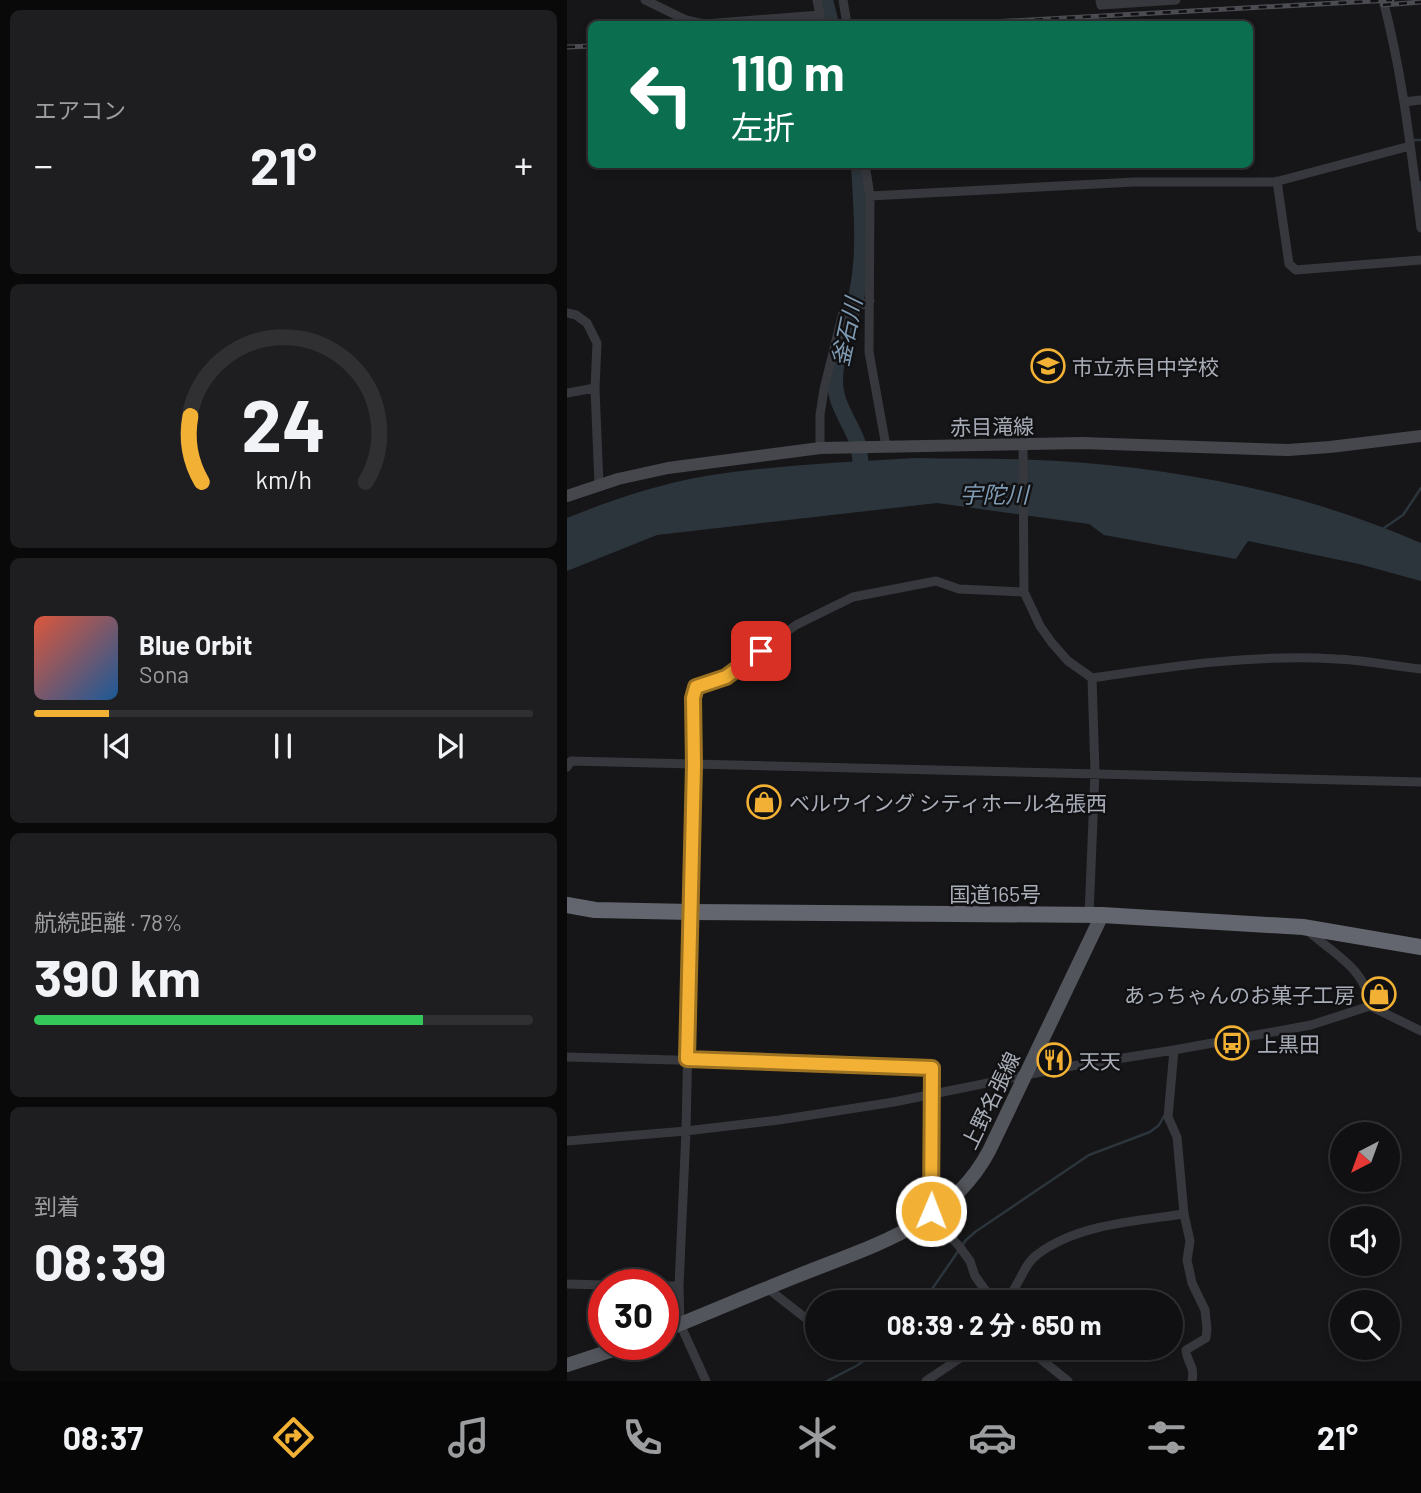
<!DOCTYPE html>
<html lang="ja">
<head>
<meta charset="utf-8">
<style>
	body { margin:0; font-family:Barlow,"Noto Sans JP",sans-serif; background:#1e1e20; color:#f1f3f6; height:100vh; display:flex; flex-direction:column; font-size:26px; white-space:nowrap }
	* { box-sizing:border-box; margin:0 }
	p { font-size:23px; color:#9c9d9f }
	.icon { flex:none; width:38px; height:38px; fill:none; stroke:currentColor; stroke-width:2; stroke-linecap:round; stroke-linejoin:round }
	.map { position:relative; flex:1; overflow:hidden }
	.panel { display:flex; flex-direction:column; gap:10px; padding:10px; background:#09090a; width:567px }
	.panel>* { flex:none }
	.hud { position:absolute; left:21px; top:21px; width:665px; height:147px; border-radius:10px; box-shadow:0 4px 10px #0003,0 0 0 2px #303032; background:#0b6e4f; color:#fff; overflow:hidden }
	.needle { width:46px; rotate:221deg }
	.controls { position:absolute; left:763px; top:1122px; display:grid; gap:14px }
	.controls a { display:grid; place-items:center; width:70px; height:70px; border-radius:50%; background:#101012; box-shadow:0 4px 10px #0003,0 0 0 2px #303032; font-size:35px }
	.speed { position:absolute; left:21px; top:1269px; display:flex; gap:14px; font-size:35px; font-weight:700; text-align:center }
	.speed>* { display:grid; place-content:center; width:91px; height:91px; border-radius:50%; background:#101012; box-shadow:0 4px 10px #0003,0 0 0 2px #303032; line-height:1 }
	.speed .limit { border:10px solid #d22; background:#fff; color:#111 }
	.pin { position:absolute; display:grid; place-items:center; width:60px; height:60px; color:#fff; margin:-30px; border-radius:14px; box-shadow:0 4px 10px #0006 }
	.me { position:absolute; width:77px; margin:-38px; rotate:1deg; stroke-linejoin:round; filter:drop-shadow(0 0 5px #0008) }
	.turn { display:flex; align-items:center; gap:24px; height:147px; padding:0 28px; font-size:32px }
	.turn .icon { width:91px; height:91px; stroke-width:2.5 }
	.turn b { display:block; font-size:49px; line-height:60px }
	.big { font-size:52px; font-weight:700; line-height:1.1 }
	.panel .tile { flex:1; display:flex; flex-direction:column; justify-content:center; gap:10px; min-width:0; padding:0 24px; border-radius:10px; background:#1e1e20 }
	.panel .dial { align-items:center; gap:0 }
	.dial svg { height:182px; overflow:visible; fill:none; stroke:#303032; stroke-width:7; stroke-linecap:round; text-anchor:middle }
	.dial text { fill:#f1f3f6; stroke:none }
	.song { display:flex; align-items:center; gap:21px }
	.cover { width:84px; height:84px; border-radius:10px; background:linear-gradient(135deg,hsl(10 70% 55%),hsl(210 70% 35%)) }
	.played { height:7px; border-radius:4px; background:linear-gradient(90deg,#f2b134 15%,#303032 15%) }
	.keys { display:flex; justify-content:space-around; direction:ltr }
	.heat { display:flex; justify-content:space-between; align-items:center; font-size:38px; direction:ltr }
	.charge { height:10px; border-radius:5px; background:linear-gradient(90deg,#34c759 78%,#303032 0) }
	.trip { position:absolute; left:238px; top:1290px; width:378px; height:70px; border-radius:35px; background:#101012; box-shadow:0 4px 10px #0003,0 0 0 2px #303032; font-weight:700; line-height:70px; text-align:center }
	.menu { display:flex; height:112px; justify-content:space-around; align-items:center; background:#060607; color:#9c9d9f }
	.menu .icon { width:49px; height:49px }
	.menu .current { color:#f2b134 }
	.menu b { font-size:32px; color:#f1f3f6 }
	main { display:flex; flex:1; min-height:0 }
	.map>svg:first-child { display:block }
	.water { fill:#2c353c }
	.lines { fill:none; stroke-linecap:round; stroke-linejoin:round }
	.stream { stroke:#2c353c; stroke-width:2.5 }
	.river { stroke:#2c353c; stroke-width:16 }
	.street { stroke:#37383d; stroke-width:9 }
	.secondary { stroke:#45474d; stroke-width:12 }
	.primary { stroke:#53555c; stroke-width:14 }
	.highway { stroke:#63666e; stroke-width:16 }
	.rail-casing { stroke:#4a4c52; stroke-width:5 }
	.rail { stroke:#111113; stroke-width:2.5; stroke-dasharray:8; stroke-linecap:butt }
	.route-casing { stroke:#9d7322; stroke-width:18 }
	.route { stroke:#f2b134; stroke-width:12 }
	.labels { text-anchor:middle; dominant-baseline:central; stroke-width:5; stroke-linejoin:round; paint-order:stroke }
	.poi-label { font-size:21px; fill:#a8adb8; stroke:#111113; text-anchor:start }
	.street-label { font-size:21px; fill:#a8adb8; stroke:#111113 }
	.water-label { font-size:23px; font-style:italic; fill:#7f9bb3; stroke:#111113 }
</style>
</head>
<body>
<main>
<section class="panel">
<div class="tile"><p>エアコン</p>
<div class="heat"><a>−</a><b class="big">21°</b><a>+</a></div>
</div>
<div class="tile dial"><svg viewBox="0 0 100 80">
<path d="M14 69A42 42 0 1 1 86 69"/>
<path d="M14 69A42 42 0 0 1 9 40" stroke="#f2b134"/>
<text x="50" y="56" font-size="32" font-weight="700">24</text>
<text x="50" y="72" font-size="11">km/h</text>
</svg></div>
<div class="tile">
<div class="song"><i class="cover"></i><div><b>Blue Orbit</b><p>Sona</p></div></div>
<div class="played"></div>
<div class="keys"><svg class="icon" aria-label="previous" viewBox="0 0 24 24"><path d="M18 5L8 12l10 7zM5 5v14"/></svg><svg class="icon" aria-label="pause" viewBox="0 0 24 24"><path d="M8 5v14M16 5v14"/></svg><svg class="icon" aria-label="next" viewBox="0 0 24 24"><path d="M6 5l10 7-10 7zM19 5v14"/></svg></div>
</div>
<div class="tile"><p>航続距離 · 78%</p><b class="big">390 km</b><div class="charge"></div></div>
<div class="tile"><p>到着</p><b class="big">08:39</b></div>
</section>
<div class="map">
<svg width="854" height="1381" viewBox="0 0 854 1381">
	<rect width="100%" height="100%" fill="#161618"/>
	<path class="water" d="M348 458C396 459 444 458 492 461 616 469 740 493 854 543V581L792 564 681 541 669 559 537 535 522 524 370 503 90 535 0 571V518C44 500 92 484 139 476 208 465 278 462 348 458Z"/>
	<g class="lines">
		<path class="stream" d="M846 142 845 140H854
			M853 182 854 190
			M817 528 836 515 854 488
			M356 1302 399 1240 408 1232 522 1155 583 1132 592 1125 597 1116
			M260 1381 289 1366 316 1348"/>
		<path class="river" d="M258 0 264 24
			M292 164C294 206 299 251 290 293 284 322 268 350 268 381 268 404 282 420 290 441 294 453 294 470 295 483"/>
		<path class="street" d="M78 0 119 20 137 24 253 15 250 0
			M276 0 280 24
			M533 0 534 5 609 0
			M816 0C836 75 844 152 854 228
			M837 102 854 100
			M298 164 303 196 302 352 319 446
			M710 181 722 264 729 270 854 260
			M303 196 567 182H708L843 146
			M0 313 9 315 20 323 30 343 28 388 32 485
			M0 393 28 388
			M456 445 457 592 473 626 485 643 501 661 525 678C606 666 687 654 769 659 797 660 826 666 854 669
			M253 448V415L257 389 276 312 303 301
			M0 767 4 761 854 782
			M522 915 528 772 525 678
			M740 930C765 953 800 969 803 1006
			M607 1050 601 1117 610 1137 617 1214 623 1241 620 1260 625 1283 638 1310 640 1329 639 1338 619 1350C620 1364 628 1364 625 1381
			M0 1057 365 1067 364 1216 392 1246 403 1261 408 1276 427 1302
			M0 1141 119 1131 212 1120 327 1102 499 1067 607 1050 744 1025 803 1006 854 1031
			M0 1284 37 1285
			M96 1286H112
			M200 1288 250 1327
			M437 1302C453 1287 455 1265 471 1254 511 1224 570 1221 617 1214
			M460 1348 501 1381
			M139 1381 113 1324 112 1286 119 1131 127 765 126 698 129 687 159 677 229 625 286 597 369 581 392 589 457 592
			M359 1381 408 1348"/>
		<path class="secondary" d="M0 496 51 479 101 468 253 448 515 443 721 450 763 447 854 436"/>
		<path class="primary" d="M96 1331C141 1313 185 1294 230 1276 304 1246 382 1226 422 1151L535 915
			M0 1365 64 1344"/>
		<path class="highway" d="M0 905 28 910 124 912 535 915 736 927 854 947"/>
		<defs>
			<path id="rail" d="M816 5 854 2
				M388 24 825 0
				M0 47 24 46"/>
		</defs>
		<use href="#rail" class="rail-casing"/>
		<use href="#rail" class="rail"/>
	</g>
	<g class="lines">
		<defs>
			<path id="route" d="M194 651 159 677 129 687 126 698 127 765 120 1059 365 1068 364 1211"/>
		</defs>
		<use href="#route" class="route-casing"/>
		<use href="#route" class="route"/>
	</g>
	<defs>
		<symbol id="school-ring" viewBox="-11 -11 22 22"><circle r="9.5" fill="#111113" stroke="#f2b134" stroke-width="1.5"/><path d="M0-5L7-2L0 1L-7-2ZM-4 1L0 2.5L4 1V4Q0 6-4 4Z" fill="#f2b134"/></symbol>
		<symbol id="shop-ring" viewBox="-11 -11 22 22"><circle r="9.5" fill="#111113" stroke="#f2b134" stroke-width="1.5"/><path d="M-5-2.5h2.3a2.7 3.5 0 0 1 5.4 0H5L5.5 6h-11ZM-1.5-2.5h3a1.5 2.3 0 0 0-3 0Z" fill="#f2b134"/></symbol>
		<symbol id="bus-ring" viewBox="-11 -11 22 22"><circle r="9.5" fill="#111113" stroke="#f2b134" stroke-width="1.5"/><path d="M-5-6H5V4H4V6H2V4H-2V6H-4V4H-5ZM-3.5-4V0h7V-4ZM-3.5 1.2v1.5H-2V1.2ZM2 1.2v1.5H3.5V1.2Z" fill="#f2b134"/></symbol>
		<symbol id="restaurant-ring" viewBox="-11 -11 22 22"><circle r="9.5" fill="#111113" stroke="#f2b134" stroke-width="1.5"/><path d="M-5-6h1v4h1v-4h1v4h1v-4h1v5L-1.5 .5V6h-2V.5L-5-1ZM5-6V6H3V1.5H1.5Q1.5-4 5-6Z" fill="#f2b134"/></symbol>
	</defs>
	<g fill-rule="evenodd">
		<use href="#school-ring" x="462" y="347" width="38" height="38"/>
		<use href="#shop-ring" x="178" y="783" width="38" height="38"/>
		<use href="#shop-ring" x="793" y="975" width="38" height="38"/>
		<use href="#bus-ring" x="646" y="1024" width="38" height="38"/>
		<use href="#restaurant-ring" x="468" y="1041" width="38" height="38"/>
	</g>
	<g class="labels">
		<g class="poi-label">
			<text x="505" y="366">市立赤目中学校</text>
			<text x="222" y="802">ベルウイング シティホール名張西</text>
			<text x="788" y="994" text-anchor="end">あっちゃんのお菓子工房</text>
			<text x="690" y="1043">上黒田</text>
			<text x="512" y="1060">天天</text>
		</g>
		<g class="street-label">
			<text transform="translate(425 426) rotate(-1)">赤目滝線</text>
			<text x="428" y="893">国道165号</text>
			<text transform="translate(423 1100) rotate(-64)">上野名張線</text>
		</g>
		<g class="water-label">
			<text transform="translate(279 332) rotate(-78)">釜石川</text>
			<text x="427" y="494">宇陀川</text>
		</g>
	</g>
</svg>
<div class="controls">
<a><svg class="needle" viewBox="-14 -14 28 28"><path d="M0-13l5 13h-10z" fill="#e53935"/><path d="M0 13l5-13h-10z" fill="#9c9d9f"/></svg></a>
<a><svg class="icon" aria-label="sound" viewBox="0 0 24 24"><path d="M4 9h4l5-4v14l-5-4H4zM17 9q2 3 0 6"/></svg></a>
<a><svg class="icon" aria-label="search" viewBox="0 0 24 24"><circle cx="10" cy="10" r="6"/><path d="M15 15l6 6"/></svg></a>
</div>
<div class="speed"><div class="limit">30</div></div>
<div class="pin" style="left:194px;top:651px;background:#d93025"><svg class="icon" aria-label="arrive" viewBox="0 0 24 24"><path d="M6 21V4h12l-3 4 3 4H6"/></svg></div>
<svg class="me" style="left:364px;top:1211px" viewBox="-20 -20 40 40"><circle r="17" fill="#f2b134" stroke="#fff" stroke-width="3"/><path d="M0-11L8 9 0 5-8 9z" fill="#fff"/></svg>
<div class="trip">08:39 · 2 分 · 650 m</div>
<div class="hud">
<div class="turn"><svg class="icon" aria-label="left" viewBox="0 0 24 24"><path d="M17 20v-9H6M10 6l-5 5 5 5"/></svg><div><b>110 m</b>左折</div></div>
</div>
</div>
</main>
<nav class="menu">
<b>08:37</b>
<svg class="icon current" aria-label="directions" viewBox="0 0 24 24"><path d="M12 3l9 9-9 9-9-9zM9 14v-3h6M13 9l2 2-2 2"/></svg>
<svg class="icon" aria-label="music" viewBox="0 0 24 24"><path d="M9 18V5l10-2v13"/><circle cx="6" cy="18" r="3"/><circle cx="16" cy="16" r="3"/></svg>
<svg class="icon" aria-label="phone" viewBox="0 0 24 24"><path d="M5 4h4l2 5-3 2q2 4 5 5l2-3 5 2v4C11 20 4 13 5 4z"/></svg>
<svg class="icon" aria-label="climate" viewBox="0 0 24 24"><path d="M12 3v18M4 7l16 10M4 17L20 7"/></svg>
<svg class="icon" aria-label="car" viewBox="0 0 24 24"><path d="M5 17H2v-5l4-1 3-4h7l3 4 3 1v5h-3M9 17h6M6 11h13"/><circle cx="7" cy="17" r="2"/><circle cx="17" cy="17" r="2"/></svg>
<svg class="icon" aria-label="filters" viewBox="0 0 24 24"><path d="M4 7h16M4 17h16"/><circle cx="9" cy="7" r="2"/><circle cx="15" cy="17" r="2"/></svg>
<b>21°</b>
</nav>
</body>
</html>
